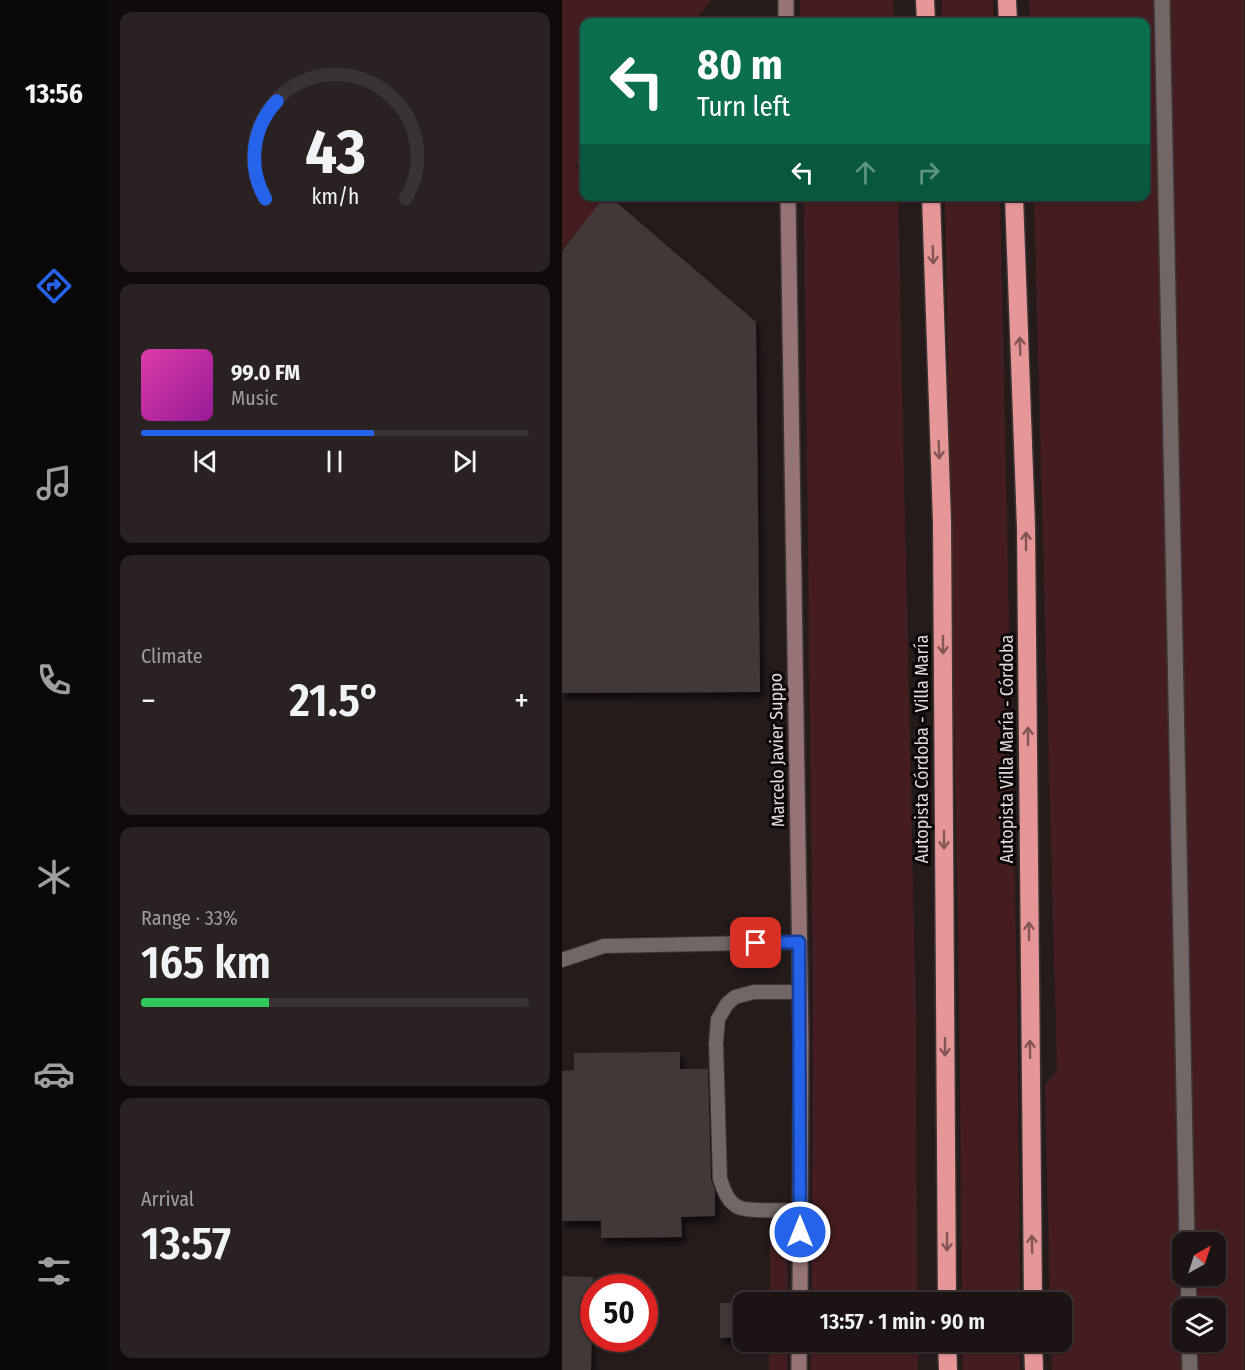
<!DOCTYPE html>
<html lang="en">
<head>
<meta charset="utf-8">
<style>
	body { margin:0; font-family:"Fira Sans Condensed",sans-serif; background:#292122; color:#f1f3f6; height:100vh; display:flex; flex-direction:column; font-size:22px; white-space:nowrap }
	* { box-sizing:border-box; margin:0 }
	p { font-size:20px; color:#a09ea0 }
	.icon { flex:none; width:33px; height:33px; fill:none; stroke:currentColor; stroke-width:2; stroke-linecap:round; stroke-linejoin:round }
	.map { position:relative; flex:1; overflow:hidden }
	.drawer { display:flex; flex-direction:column; gap:12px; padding:12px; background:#0f0b0b; width:454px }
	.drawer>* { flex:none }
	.banner { position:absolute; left:18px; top:18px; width:570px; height:183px; border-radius:12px; box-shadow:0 2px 4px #0004,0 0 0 2px #3a3334; background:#0b6e4f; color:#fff; overflow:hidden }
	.needle { width:39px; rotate:39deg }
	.controls { position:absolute; left:610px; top:1232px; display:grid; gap:12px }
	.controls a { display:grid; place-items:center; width:54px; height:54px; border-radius:12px; background:#1c1414; box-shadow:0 2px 4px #0004,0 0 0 2px #3a3334; font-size:30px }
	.speed { position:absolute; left:18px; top:1274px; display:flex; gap:12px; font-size:30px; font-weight:700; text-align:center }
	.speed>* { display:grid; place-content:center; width:78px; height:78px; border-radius:50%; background:#1c1414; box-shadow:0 2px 4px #0004,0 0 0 2px #3a3334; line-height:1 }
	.speed .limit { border:9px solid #d22; background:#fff; color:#111 }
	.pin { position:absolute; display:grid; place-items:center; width:51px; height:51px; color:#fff; margin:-26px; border-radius:12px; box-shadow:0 3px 9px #0006 }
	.me { position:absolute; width:66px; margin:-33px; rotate:0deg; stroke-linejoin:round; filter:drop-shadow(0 0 4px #0008) }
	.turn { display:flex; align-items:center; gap:21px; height:126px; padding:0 18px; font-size:27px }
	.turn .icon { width:78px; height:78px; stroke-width:2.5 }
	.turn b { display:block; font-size:42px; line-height:51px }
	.lanes { display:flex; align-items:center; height:57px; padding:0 18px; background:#0003; justify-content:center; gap:30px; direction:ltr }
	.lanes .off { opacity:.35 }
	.big { font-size:45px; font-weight:600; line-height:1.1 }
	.drawer .widget { flex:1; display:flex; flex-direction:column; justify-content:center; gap:9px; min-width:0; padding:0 21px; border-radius:12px; background:#292122 }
	.drawer .dial { align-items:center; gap:0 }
	.dial svg { height:156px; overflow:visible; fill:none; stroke:#3a3334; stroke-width:7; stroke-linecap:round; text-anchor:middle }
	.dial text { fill:#f1f3f6; stroke:none }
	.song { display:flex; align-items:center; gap:18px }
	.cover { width:72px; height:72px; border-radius:9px; background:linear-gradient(135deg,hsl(320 70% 55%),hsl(300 70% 35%)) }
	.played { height:6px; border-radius:3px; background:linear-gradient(90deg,#2563eb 60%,#3a3334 60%) }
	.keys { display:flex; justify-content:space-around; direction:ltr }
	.heat { display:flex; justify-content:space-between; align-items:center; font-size:33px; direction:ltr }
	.charge { height:9px; border-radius:4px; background:linear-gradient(90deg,#34c759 33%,#3a3334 0) }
	.trip { position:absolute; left:171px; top:1292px; width:339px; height:60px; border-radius:12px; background:#1c1414; box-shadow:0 2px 4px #0004,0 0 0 2px #3a3334; font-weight:600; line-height:60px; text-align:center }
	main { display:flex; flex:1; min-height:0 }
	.dock { display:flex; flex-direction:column; width:108px; justify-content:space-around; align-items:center; background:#0b0808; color:#a09ea0 }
	.dock .icon { width:42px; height:42px }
	.dock .on { color:#2563eb }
	.dock b { font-size:27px; color:#f1f3f6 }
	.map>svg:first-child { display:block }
	.grass { fill:#461d1f; fill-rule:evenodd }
	.building { fill:#433838; filter:url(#shadow) }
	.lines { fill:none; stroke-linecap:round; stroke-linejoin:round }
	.service-casing { stroke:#3d3535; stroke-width:16 }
	.minor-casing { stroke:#3d3535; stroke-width:18 }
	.secondary-casing { stroke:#3d3535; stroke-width:18 }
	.motorway-casing { stroke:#3d3535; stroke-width:21 }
	.service { stroke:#736666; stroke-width:14 }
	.minor { stroke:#736666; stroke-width:15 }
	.secondary { stroke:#967475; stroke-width:15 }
	.motorway { stroke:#e69697; stroke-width:18 }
	.oneway { stroke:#835656 }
	.route-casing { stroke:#184099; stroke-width:15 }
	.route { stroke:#2563eb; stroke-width:10 }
	.labels { text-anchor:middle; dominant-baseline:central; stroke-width:6; stroke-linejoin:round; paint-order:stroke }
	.street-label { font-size:18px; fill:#e2dbdb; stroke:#0b0707 }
</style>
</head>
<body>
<main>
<nav class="dock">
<b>13:56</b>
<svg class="icon on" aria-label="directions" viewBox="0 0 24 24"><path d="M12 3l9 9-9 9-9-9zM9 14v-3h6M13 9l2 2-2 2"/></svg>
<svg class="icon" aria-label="music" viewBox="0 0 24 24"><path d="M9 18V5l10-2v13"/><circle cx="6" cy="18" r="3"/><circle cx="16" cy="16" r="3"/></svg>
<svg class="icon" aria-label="phone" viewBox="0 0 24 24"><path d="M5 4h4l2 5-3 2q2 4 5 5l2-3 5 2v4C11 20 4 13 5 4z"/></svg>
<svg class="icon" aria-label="climate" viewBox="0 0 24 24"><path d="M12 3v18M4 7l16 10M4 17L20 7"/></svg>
<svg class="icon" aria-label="car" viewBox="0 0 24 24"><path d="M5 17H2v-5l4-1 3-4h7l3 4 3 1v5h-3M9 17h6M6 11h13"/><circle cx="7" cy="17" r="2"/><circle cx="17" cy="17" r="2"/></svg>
<svg class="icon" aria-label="filters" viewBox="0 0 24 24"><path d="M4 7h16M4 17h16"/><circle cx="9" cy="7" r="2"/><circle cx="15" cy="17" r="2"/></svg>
</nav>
<section class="drawer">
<div class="widget dial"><svg viewBox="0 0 100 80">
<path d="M14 69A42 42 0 1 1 86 69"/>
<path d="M14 69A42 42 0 0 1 20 19" stroke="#2563eb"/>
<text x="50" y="56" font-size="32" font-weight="700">43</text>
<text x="50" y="72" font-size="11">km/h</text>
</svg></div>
<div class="widget">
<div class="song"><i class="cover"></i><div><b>99.0 FM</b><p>Music</p></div></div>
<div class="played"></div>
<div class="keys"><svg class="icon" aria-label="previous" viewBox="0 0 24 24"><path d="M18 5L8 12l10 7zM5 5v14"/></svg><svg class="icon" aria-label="pause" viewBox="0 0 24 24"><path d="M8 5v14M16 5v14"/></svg><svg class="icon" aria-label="next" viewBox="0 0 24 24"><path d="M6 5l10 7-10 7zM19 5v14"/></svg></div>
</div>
<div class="widget"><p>Climate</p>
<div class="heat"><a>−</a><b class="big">21.5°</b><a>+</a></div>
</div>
<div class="widget"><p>Range · 33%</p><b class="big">165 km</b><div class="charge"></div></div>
<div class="widget"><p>Arrival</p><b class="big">13:57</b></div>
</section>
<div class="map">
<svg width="683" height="1370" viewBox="0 0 683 1370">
	<defs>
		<filter id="shadow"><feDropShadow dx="3.5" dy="6" stdDeviation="3" flood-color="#0009"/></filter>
	</defs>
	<rect width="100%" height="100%" fill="#251b1b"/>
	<path class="grass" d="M0 0H150L131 22H22V155L13 167 22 176V196L43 197 0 250Z
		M238 0H331L332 22H238Z
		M380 0H431L432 22H380Z
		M467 0H682V1370H490L489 1341H500V1302H488L483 1085 495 1071 472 197 584 196V22H468ZM621 1242H654V1275H621ZM621 1308H654V1341H621Z
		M242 197H336L354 1024 355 1302H250L251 992Z
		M383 197H438L455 988 458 1302H400L397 988Z
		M208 1210H223L226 1302H208Z
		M207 1341H225V1370H207Z
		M249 1341H356V1370H249Z
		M400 1341H458V1370H401Z"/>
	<path class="building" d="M43 196H47L194 322 198 692 0 693V251Z
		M118 1052V1069H146L149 1179 153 1191V1216L119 1217 120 1237 39 1238V1221H0V1071L12 1070V1053Z
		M0 1276 31 1277 29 1370H0Z
		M158 1303H182V1337L158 1338Z"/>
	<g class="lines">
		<defs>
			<path id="service" d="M0 960 42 946 237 942
				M238 1210C225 1210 186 1212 176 1207 165 1201 162 1190 158 1179L154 1043 156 1019 165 1004 173 997 192 992H238"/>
			<path id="minor" d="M600 0 625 1242
				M626 1275 627 1308
				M627 1341 628 1370"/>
			<path id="secondary" d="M224 0V22
				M226 196 239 1039 238 1302
				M237 1370V1341"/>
			<path id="motorway" d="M363 0 364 22
				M445 0 446 22
				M369 196 380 522 385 1302
				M452 196 464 527 471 1302
				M385 1341 386 1370
				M471 1341 472 1370"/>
		</defs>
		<use href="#service" class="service-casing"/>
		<use href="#minor" class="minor-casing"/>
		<use href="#secondary" class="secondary-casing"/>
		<use href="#motorway" class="motorway-casing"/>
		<use href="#service" class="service"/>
		<use href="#minor" class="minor"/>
		<use href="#secondary" class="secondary"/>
		<use href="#motorway" class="motorway"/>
	</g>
	<defs><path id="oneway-shaft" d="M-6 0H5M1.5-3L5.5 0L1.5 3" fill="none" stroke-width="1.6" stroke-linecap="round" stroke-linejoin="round" transform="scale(1.5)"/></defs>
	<g class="oneway">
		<use href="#oneway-shaft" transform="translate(371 255) rotate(88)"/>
		<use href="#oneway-shaft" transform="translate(458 346) rotate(-92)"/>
		<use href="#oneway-shaft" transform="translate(377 450) rotate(88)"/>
		<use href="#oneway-shaft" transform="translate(464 541) rotate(-90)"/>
		<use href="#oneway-shaft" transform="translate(381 645) rotate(90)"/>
		<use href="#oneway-shaft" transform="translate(466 736) rotate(-90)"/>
		<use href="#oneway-shaft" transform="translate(382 840) rotate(90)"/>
		<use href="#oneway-shaft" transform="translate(467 931) rotate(-90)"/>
		<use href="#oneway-shaft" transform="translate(383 1047) rotate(90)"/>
		<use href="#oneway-shaft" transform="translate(468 1049) rotate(-91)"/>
		<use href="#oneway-shaft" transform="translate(385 1242) rotate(90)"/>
		<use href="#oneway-shaft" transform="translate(470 1244) rotate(-91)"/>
	</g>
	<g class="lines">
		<defs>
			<path id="route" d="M194 943 237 942 238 1232"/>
		</defs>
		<use href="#route" class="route-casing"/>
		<use href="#route" class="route"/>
	</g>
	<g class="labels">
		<g class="street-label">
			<text transform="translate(360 749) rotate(-90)">Autopista Córdoba - Villa María</text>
			<text transform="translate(445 749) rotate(-90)">Autopista Villa María - Córdoba</text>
			<text transform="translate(215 750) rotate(-91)">Marcelo Javier Suppo</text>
		</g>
	</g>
</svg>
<div class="controls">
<a><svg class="needle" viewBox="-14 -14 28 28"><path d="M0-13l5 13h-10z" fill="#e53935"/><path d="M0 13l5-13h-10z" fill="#a09ea0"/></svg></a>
<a><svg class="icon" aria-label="layers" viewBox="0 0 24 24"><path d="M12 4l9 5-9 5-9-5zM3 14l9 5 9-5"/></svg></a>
</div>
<div class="speed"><div class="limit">50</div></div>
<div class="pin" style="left:194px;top:943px;background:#d93025"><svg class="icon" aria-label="arrive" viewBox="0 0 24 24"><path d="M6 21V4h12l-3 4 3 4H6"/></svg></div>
<svg class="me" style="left:238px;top:1232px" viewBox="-20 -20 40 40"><circle r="17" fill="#2563eb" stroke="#fff" stroke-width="3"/><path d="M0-11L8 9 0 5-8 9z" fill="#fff"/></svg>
<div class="trip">13:57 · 1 min · 90 m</div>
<div class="banner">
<div class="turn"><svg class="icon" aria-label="left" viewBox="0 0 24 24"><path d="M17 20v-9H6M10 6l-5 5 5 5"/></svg><div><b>80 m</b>Turn left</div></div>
<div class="lanes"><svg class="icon" aria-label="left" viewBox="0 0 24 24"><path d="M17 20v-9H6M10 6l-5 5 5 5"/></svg><svg class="icon off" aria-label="ahead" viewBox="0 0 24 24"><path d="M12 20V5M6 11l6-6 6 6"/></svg><svg class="icon off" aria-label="right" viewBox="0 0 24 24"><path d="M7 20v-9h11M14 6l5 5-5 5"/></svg></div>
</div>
</div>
</main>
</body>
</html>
